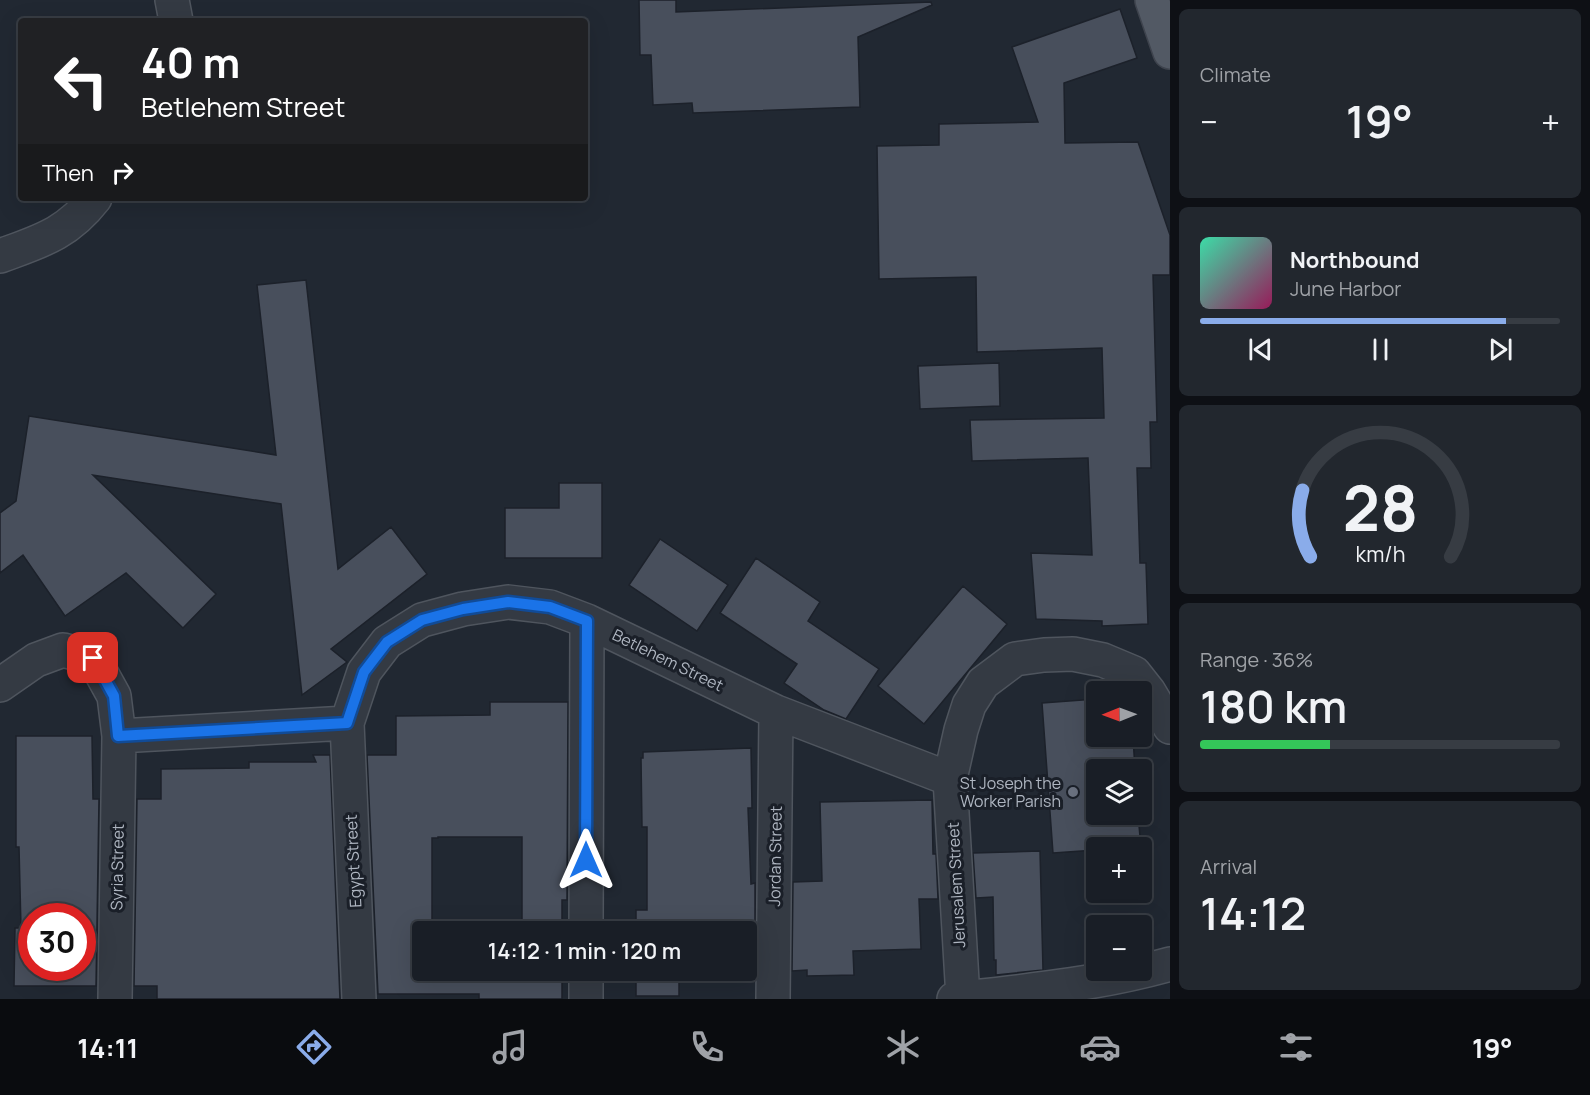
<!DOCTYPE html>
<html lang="en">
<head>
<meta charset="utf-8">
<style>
	body { margin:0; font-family:Manrope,sans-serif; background:#22272e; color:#f1f3f6; height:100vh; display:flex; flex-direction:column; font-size:22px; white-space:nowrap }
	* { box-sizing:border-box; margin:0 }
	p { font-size:20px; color:#9fa2a7 }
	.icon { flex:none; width:33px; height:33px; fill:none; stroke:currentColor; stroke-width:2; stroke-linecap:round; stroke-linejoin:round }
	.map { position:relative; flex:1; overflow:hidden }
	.sheet { display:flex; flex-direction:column; gap:9px; padding:9px; background:#0e1015; width:420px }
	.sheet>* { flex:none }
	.guide { position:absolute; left:18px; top:18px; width:570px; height:183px; border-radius:6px; box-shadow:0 6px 24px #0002,0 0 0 2px #373c43; background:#202124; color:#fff; overflow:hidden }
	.needle { width:39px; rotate:269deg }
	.controls { position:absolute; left:1086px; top:681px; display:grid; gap:12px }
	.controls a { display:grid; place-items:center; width:66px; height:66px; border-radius:6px; background:#191e26; box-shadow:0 6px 24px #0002,0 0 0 2px #373c43; font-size:30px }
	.speed { position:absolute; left:18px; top:903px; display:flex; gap:12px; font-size:30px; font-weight:700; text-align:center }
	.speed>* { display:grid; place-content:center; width:78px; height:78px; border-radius:50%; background:#191e26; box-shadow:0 6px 24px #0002,0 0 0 2px #373c43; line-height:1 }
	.speed .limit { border:9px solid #d22; background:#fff; color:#111 }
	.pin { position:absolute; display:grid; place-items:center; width:51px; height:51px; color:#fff; margin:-26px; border-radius:12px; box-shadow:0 3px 9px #0006 }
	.me { position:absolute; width:66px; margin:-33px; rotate:0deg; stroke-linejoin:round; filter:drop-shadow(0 0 4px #0008) }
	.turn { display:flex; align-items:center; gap:21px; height:126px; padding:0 24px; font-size:27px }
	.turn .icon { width:78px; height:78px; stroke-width:2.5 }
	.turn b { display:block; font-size:42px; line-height:51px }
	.then { display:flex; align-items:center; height:57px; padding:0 24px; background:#0003; gap:12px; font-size:22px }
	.big { font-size:45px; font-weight:600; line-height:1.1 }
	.sheet .widget { flex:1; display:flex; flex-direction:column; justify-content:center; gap:9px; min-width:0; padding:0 21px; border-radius:9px; background:#22272e }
	.sheet .dial { align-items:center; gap:0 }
	.dial svg { height:156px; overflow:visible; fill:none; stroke:#373c43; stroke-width:7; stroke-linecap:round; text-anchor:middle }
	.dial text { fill:#f1f3f6; stroke:none }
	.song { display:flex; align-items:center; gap:18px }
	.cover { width:72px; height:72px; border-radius:9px; background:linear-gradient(135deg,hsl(160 70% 55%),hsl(330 70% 35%)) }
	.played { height:6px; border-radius:3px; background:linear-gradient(90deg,#8aacea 85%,#373c43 85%) }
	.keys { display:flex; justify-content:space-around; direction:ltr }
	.heat { display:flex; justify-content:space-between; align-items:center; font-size:33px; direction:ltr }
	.charge { height:9px; border-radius:4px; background:linear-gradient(90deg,#34c759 36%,#373c43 0) }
	.trip { position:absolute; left:412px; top:921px; width:345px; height:60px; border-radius:6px; background:#191e26; box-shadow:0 6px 24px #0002,0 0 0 2px #373c43; font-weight:600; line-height:60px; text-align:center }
	.dock { display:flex; height:96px; justify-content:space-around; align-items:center; background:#0a0c0f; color:#9fa2a7 }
	.dock .icon { width:42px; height:42px }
	.dock .current { color:#8aacea }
	.dock b { font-size:27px; color:#f1f3f6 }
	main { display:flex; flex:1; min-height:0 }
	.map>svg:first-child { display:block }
	.building { fill:#484f5c; stroke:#1c212a; stroke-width:1.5; fill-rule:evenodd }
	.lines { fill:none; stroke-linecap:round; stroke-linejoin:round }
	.street-casing { stroke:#4f555e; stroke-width:36 }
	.primary-casing { stroke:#3e434d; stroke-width:36 }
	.street { stroke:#343a43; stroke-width:33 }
	.primary { stroke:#525964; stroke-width:33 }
	.route-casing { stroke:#114b97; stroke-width:15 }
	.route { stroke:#1a73e8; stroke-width:10 }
	.worship-dot { fill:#6b7280; stroke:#1a1f28; stroke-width:2 }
	.labels { text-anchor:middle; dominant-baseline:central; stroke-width:6; stroke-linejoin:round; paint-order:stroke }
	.street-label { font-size:16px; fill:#aeb5c0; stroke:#1a1f28 }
	.poi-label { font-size:16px; fill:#aeb5c0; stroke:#1a1f28; text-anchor:end }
</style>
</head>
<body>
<main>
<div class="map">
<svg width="1170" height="999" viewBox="0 0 1170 999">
	<rect width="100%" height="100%" fill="#212832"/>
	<path class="building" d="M639 0H676V12L931 2 932 5 858 37 860 107 693 113 692 103 653 105 651 55H640Z
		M1120 9 1137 58 1064 83 1065 143 1138 142 1170 235V275H1153L1157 422H1150L1151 468H1137L1140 563H1146L1148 624 1102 626V621L1036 619 1031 553 1092 555 1088 458 972 461 970 420 1104 418 1102 348 977 352 976 277 879 279 877 146 939 145V124L1038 122 1012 47Z
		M306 280 338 569 391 527 427 574 331 649 347 662 302 695 281 504 93 475 216 594 183 628 126 573 65 616 23 555 0 573V513L16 501 29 416 276 455 257 285Z
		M999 363 1000 406 920 409 918 366Z
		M559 483H602V558H505V508H559Z
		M660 539 728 585 697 631 629 585Z
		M756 558 820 602 808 621 879 669 846 719 824 710 784 683 797 664 720 613Z
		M963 586 1007 624 924 724 878 686Z
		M1096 699V736H1133L1135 770H1096V814H1138L1141 848H1096V850L1053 853 1042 703Z
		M490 702H568L567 900H562V932H423V970H562V999H479V994H378L367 755H396V716L490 715ZM438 837H522V926H432V838H438Z
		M16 736H92L93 799H99L96 986H14L15 928H21L19 847H16ZM32 916H82V968H32Z
		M751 748 752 808H748L751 884 755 883V972L679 975V996H636V970H747V932H636V910H647V827H642L641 758H643V752Z
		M313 755H330L340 999H157V986H134L137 799H161V769L249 768V762H316Z
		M932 800 933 854H936L938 899H919L921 949 853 951 854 975 807 976V970L792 971 793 882 822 881 820 802Z
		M1040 851 1043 970 996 975V960H994L993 897 976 898 973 853Z"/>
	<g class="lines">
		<defs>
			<path id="street" d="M172 0 176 21
				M0 256C41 241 67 234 95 198
				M0 685 36 660 63 650 93 658 114 696 119 736 347 723
				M586 932 587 621
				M963 998 950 779 961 730 969 705 983 683 1015 659 1044 655 1073 654 1103 660 1134 673 1149 692 1170 727
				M115 999 119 736
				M359 999 347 723 364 672 387 642 422 620 463 609 508 602 550 607 587 621 776 712 950 779
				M586 999V970
				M773 999 776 712
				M954 999C1026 991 1100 984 1170 964"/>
			<path id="primary" d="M1152 0 1170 52"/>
		</defs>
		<use href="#street" class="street-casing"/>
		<use href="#primary" class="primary-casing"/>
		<use href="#street" class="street"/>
		<use href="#primary" class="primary"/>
	</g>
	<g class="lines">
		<defs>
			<path id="route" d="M93 658 114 696 118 736 347 723 364 672 387 642 422 620 463 609 508 602 550 607 587 621 586 860"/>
		</defs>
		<use href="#route" class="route-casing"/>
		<use href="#route" class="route"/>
	</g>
	<circle class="worship-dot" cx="1073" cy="792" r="6"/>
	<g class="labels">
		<g class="street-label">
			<text transform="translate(668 660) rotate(26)">Betlehem Street</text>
			<text transform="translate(775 856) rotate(-89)">Jordan Street</text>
			<text transform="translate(353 861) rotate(-93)">Egypt Street</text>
			<text transform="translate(117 867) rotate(-89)">Syria Street</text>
			<text transform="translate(956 885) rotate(-93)">Jerusalem Street</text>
		</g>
		<g class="poi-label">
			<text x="1061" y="783">St Joseph the<tspan x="1061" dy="18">Worker Parish</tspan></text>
		</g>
	</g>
</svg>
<div class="controls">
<a><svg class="needle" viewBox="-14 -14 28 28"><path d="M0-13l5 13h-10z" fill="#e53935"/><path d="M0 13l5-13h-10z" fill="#9fa2a7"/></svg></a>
<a><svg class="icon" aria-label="layers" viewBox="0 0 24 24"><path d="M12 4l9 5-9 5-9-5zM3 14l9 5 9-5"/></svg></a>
<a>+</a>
<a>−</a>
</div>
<div class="speed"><div class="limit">30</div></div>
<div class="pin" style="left:93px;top:658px;background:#d93025"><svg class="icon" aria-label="arrive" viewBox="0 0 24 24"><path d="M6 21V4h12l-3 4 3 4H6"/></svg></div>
<svg class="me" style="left:586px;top:860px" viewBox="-20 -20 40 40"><path d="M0-17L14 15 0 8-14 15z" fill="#1a73e8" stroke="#fff" stroke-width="4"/></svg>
<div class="trip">14:12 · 1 min · 120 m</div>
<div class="guide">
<div class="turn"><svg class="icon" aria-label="left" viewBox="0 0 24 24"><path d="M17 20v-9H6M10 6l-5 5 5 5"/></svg><div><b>40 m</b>Betlehem Street</div></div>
<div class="then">Then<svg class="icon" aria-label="right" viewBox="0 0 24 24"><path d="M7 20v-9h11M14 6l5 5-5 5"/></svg></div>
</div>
</div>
<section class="sheet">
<div class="widget"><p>Climate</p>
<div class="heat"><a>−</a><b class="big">19°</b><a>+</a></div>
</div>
<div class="widget">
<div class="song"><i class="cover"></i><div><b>Northbound</b><p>June Harbor</p></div></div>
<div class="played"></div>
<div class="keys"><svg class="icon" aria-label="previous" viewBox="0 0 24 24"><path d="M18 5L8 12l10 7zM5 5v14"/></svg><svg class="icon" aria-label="pause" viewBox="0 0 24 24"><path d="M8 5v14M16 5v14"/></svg><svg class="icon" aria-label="next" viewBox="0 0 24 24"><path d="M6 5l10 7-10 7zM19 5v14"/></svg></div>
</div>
<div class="widget dial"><svg viewBox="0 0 100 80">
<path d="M14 69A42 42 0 1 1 86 69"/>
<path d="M14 69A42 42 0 0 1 10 35" stroke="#8aacea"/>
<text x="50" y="56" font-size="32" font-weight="700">28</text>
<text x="50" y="72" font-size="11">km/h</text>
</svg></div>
<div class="widget"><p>Range · 36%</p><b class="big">180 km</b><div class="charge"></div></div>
<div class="widget"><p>Arrival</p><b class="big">14:12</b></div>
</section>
</main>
<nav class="dock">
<b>14:11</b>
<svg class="icon current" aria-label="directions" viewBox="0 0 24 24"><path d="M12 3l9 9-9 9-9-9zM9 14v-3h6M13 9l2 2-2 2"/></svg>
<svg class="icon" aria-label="music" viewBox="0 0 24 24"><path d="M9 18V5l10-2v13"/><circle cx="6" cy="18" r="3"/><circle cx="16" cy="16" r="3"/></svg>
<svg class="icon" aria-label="phone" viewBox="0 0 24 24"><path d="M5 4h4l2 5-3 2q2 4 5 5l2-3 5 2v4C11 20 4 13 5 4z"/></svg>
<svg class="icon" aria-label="climate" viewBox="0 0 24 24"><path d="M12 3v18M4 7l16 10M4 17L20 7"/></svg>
<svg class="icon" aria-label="car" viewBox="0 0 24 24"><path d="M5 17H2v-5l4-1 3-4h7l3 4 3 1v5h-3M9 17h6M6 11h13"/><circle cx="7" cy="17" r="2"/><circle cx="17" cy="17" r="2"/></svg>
<svg class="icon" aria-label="filters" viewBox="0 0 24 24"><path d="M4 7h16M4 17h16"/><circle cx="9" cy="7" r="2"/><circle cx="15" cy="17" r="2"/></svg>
<b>19°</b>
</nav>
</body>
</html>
